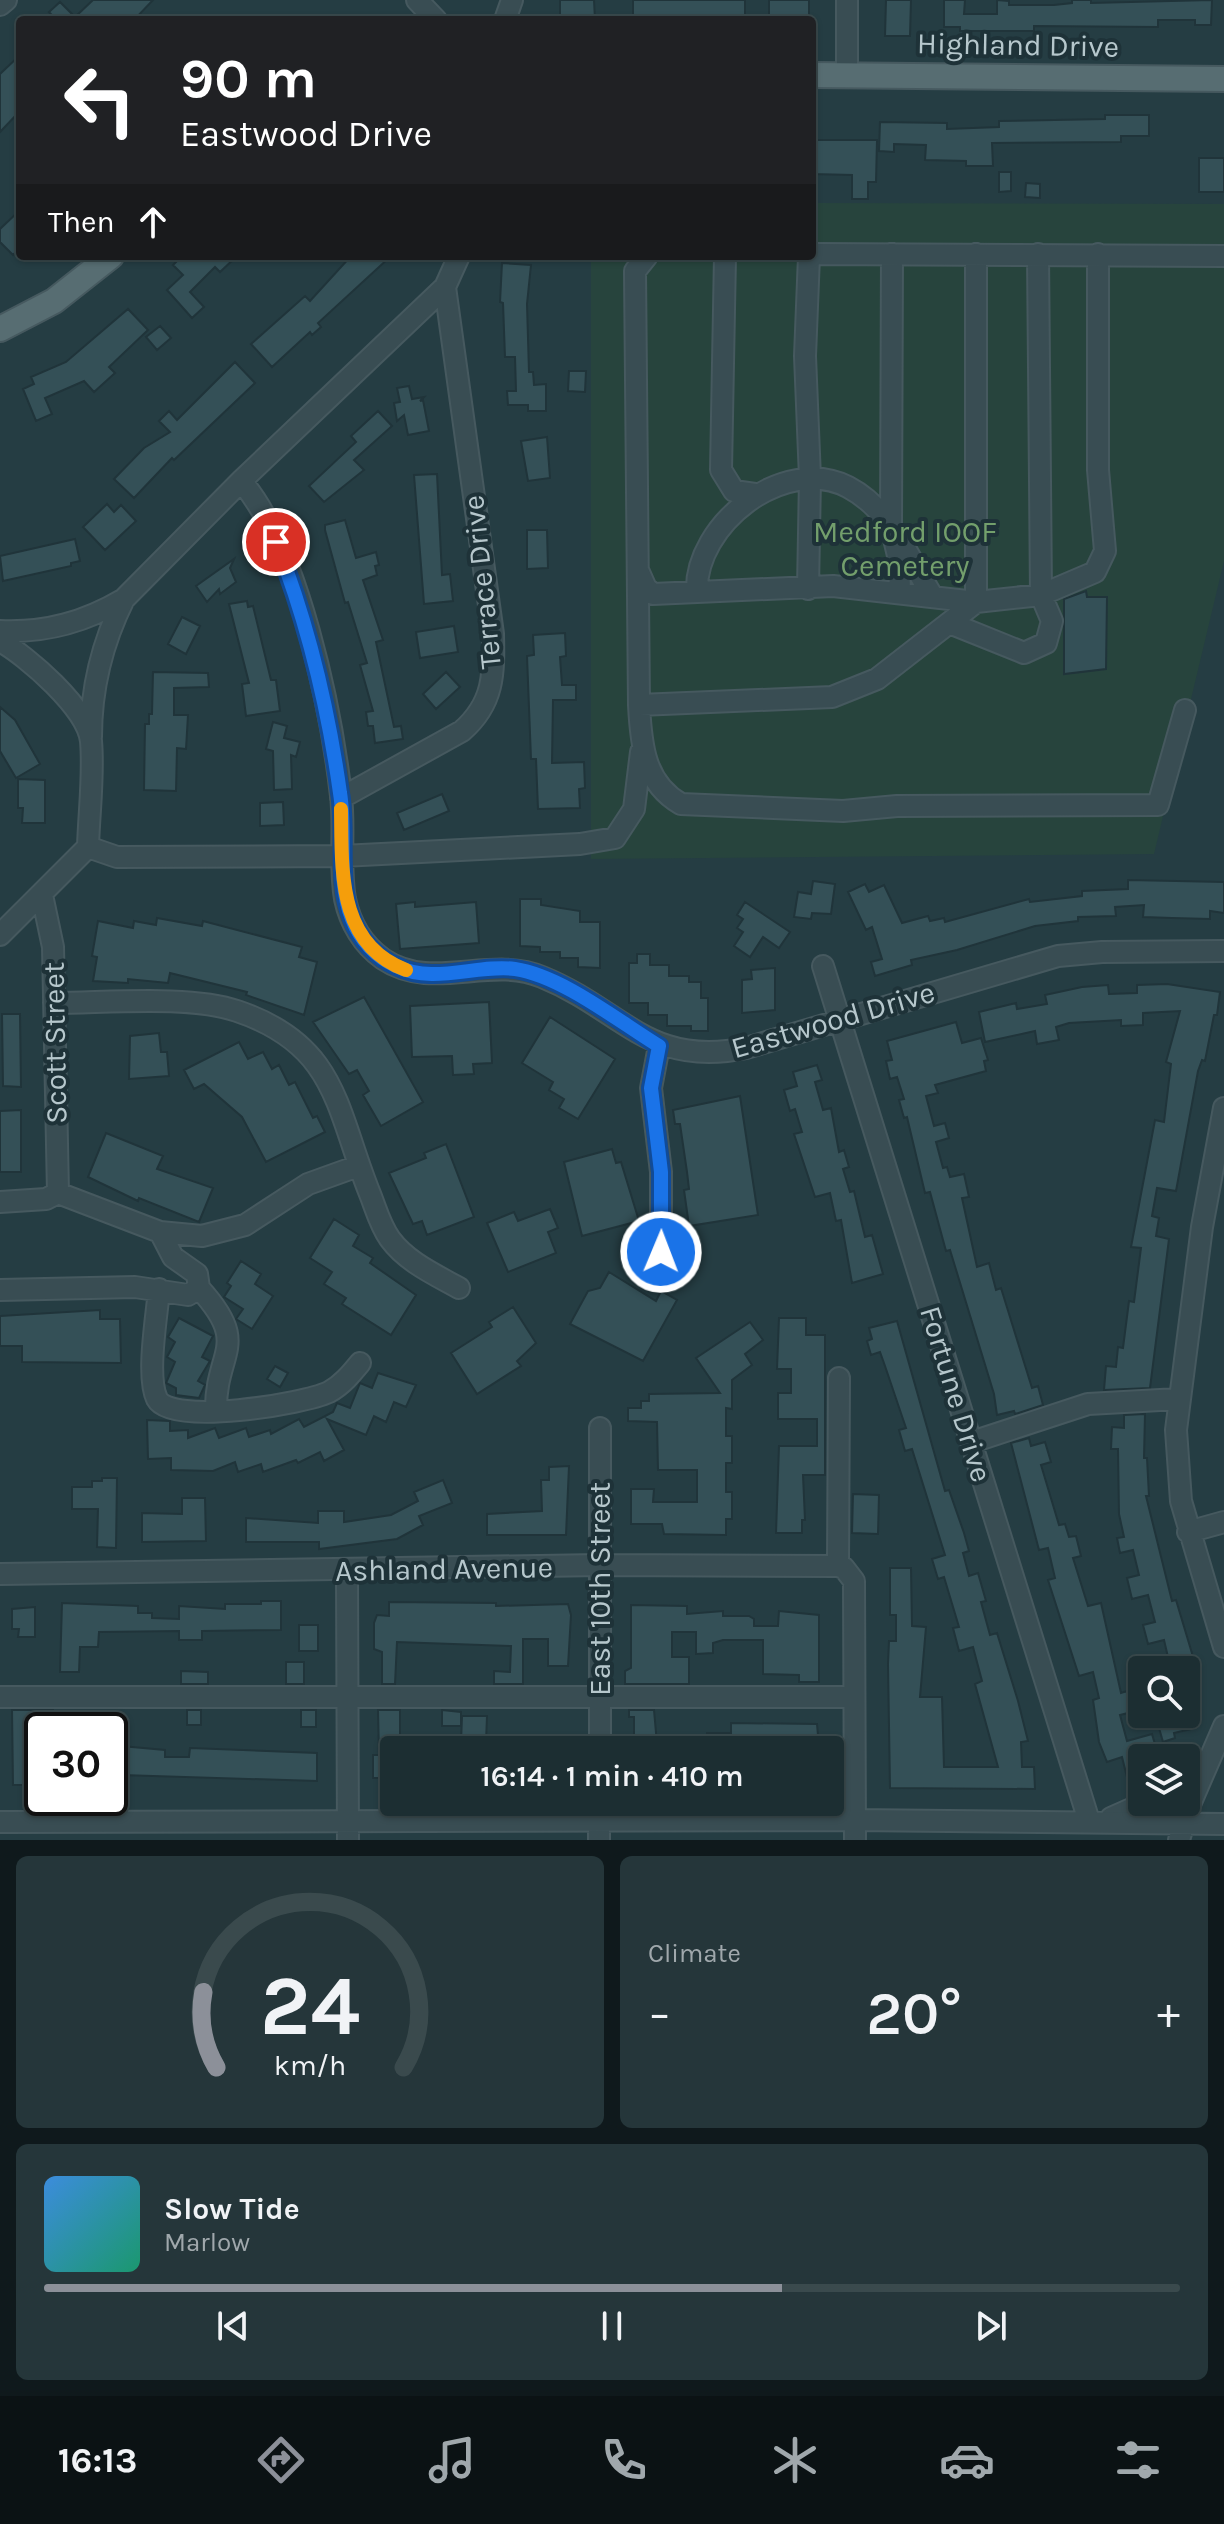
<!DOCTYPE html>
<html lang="en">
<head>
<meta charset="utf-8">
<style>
	body { margin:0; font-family:Karla,sans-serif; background:#25363a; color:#f1f3f6; height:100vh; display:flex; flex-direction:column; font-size:30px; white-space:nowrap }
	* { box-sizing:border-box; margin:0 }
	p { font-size:26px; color:#a0a8ac }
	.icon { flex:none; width:44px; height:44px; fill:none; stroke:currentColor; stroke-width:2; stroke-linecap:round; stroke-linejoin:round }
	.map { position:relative; height:1840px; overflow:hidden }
	.drawer { display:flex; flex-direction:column; gap:16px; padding:16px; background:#0f191c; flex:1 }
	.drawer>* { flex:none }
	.top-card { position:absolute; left:16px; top:16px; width:800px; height:244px; border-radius:8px; box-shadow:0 2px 6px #0004,0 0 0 2px #3a4a4d; background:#202124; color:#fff; overflow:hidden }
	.controls { position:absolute; left:1128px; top:1656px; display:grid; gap:16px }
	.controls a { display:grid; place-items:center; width:72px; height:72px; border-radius:8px; background:#1c2e32; box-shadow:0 2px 6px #0004,0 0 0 2px #3a4a4d; font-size:40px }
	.speed { position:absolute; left:24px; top:1712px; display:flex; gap:16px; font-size:40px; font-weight:700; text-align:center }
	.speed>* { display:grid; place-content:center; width:104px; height:104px; border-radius:50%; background:#1c2e32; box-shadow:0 2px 6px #0004,0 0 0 2px #3a4a4d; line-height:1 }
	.speed .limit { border:4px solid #111; border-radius:12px; background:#fff; color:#111 }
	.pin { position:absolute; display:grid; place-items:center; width:68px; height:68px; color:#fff; margin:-34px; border:4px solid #fff; border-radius:50%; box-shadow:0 2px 8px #0007 }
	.me { position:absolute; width:88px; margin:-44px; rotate:1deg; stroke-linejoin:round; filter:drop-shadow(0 0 6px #0008) }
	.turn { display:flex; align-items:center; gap:28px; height:168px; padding:0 32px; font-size:36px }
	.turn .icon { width:104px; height:104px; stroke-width:2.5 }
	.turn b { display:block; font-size:56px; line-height:68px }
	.then { display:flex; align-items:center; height:76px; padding:0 32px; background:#0003; gap:16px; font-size:30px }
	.big { font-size:60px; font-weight:600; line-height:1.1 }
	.drawer .tile { flex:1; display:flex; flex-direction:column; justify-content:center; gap:12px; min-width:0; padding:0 28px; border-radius:12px; background:#25363a }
	.drawer .dial { align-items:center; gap:0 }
	.dial svg { height:208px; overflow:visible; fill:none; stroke:#3a4a4d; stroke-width:7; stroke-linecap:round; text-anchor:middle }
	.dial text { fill:#f1f3f6; stroke:none }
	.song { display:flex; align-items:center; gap:24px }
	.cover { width:96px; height:96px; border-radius:12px; background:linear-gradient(135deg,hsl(210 70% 55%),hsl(160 70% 35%)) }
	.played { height:8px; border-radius:4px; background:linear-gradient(90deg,#8c9099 65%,#3a4a4d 65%) }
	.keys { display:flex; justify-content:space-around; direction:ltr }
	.heat { display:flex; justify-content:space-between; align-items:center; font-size:44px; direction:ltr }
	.drawer .tiles { flex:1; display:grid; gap:16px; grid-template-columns:1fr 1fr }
	.tile:last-child { grid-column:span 2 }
	.trip { position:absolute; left:380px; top:1736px; width:464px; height:80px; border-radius:8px; background:#1c2e32; box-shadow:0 2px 6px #0004,0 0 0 2px #3a4a4d; font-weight:600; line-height:80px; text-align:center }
	.menu { display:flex; height:128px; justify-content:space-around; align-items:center; background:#0b1214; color:#a0a8ac }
	.menu .icon { width:56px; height:56px }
	.menu .current { color:#8c9099 }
	.menu b { font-size:36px; color:#f1f3f6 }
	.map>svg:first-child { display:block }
	.green { fill:#27443d }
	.building { fill:#345057; stroke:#20343a; stroke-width:2 }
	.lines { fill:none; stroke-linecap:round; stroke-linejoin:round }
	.minor-casing { stroke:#46595f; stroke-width:24 }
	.major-casing { stroke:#46595f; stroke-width:28 }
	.minor { stroke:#394d53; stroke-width:20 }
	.major { stroke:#576d72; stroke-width:24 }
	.route-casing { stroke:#114b97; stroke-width:20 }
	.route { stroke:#1a73e8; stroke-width:14 }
	.slow { stroke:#f59e0b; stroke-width:14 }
	.labels { text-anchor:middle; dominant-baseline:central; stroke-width:8; stroke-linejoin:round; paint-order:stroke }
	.street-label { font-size:30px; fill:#b6c7cc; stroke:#1e3238 }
	.park-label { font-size:30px; fill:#739f6c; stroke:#1e3238 }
</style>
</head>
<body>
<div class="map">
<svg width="1224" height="1840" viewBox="0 0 1224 1840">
	<rect width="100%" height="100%" fill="#253d43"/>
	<path class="green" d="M812 203 1224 204V561L1154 854 591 859V256H812Z"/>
	<path class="building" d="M93 0H153L134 20H56L49 12 60 2 75 17Z
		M560 0H594L595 20H560Z
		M633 0H745V20H633Z
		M769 0H809V20L769 15Z
		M886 0H911L910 36H885Z
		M944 0H965L964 14H997V0L1009 1V5H1054L1072 3V0H1091V3L1212 0 1211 25H1195V20H1158V27L1034 26V31H960V27H944Z
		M20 55V111L0 132V74Z
		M1105 115H1149V136H1121V142L992 143 993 166H966V161L925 160 926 145 894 144V152L879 151 880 122 947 123V129L999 127V121L1105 119Z
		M812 140H877L876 182H868V199H852V175L812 174Z
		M1199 158H1224V192H1199Z
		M999 172H1011V191L999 192Z
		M1026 183 1040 184V198L1025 197Z
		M20 210V248L13 255 0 242V229Z
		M182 256H237L220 272 215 267 190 292 204 307 192 318 167 290 183 275 173 265Z
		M351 256H391L318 323 321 327 312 335 310 332 272 367 251 344 305 296 310 301Z
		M502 263 531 265 527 304 529 372H533L534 385 546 384V411H528V405H508L507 391H516L515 357H505L503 303 500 302Z
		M128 309 148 330 109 367 115 373 94 392 84 381 45 398 52 414 36 421 23 389 34 384 31 377 66 362Z
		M160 326 171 338 157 350 146 337Z
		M235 362 255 383 174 460 172 458 134 498 114 479 144 448 170 432 159 421 169 411 177 420Z
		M569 371H586L585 392 568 391Z
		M409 386 412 399 424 397 420 401 423 400 429 431 408 435 404 415 397 421 394 403 400 402 397 388Z
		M378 411 392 426 354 460 364 470 324 502 309 486 356 442 351 436Z
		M547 437 550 478 528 481 521 441Z
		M437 474 442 575 450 574 453 601 424 604 414 475Z
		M107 504 114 512 121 505 136 521 105 550 83 527Z
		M345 520 356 558 376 552 379 565 375 566 377 575 363 580 383 640 376 642 394 727 401 726 403 739 375 743 373 726H368L366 712 373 711 360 665 367 663 348 602 345 603 325 530V525Z
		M527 530H547L548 568 527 569Z
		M75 539 80 561 71 563V566L3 581 0 556Z
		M234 559 230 568 236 582 220 594 219 589 207 602 196 586Z
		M1086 591 1087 597H1107L1106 669 1064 674V599Z
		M247 601 248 607 253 606 271 680H276L280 711 246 716 242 684 249 683 229 604Z
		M182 617 200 626 186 654 168 644Z
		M454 626 458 652 420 658 416 632Z
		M565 633 566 656 560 657 562 685H576V700H553L552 763 584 762 585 788 579 789 580 808 538 809 536 759H531L527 656 534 655 533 635Z
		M153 672 208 673 209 687 174 688V715H188L186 749 177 748 176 791 144 790 145 724H149V714H152Z
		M446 672 460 687 436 709 423 694Z
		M0 707 15 720 40 764 16 778 0 751Z
		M273 722 287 726 284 738 300 742 296 757 291 755 292 789 274 790 273 751 266 749Z
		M18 779 45 780V823H22L23 808H18Z
		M442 794 449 811 404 830 397 813Z
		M283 802 284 825 260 826V803Z
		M1128 880 1224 882V913L1210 911V919L1172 918 1143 917 1144 905 1115 907 1116 916 1078 917V921L1035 926 957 950 911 960 912 965 875 976 871 962 882 959 872 927 866 930 848 892 865 884 869 892 884 885 902 923 928 916 930 921 944 918 945 922 1029 899 1030 902 1082 896V891L1128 889Z
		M813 881 835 884 831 914 812 913 811 919 794 917 798 892 811 894Z
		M520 899H541V905L580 911V922H600V968L578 967V958H560V952H540V947L520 946Z
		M415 902V907L476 902 479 943 400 949 396 904Z
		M745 902 790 932 779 948 763 937 750 957 734 946 743 932 737 928 743 919 737 915Z
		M157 918 202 926 203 921 302 947 299 957 317 962 304 1015 246 995 247 992 170 973 168 983 128 979V983L93 981 97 957 92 956 98 921 133 928 134 921 156 925Z
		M637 954H650V965H669V976H689V982H701V998H708V1031H691V1026H667V1015H648V1003H629V963H637Z
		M775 968V1010L742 1013V980L752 979 751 970Z
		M1167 984 1220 992 1217 1015H1214L1205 1061 1202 1060 1198 1071 1176 1191 1157 1188 1152 1216 1159 1218 1156 1236 1169 1239 1150 1388 1104 1390 1106 1366 1116 1367 1118 1347 1123 1348 1129 1301 1134 1302 1141 1248 1131 1247 1155 1120 1164 1122 1171 1064 1166 1062 1180 1011 1143 1013V1025L1121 1026V1020L1069 1023 1056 1027 1059 1040 1037 1044 1035 1031 985 1042 979 1012 1016 1003 1017 1009 1047 1004 1045 995 1082 987 1108 985 1109 994 1137 993V985Z
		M364 997 423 1102 381 1126 363 1095 369 1091 357 1070 349 1074 313 1022Z
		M489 1002 492 1063 473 1064 474 1074 453 1075 452 1056 412 1057 410 1006Z
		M2 1014H20L21 1087 3 1086Z
		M550 1017 615 1059 578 1119 559 1108 564 1099 549 1090 553 1082 522 1063Z
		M956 1022 962 1043 981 1038 988 1060 984 1061 986 1071 935 1085 938 1093 926 1096 934 1126 945 1123 949 1138 936 1142 943 1168 947 1167 950 1177 964 1174 969 1197 962 1198 977 1267 989 1263 996 1290 1001 1288 1032 1388 1038 1386 1043 1405 1015 1414 1014 1411 997 1415 994 1394 950 1250 946 1251 930 1192 925 1193 907 1117 904 1118 899 1100 904 1099 897 1077 890 1079 886 1061 892 1060 887 1041Z
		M159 1033 161 1052H167L169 1076 129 1079 130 1036Z
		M239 1042 248 1059 263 1052 272 1069 279 1065 289 1085 295 1082 313 1118 317 1116 325 1132 266 1162 242 1117 204 1084 194 1089 184 1070Z
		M817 1065 822 1080 815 1082 823 1110 831 1108 839 1152 844 1150 849 1167 843 1169 850 1192 854 1191 865 1237 872 1235 883 1274 852 1283 841 1220 836 1221 830 1193 815 1197 794 1134 802 1132 795 1109 790 1111 784 1090 797 1086 793 1072Z
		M740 1096 758 1215 689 1226 684 1190 689 1189 687 1172 680 1124H675L673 1110Z
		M21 1110V1172H0V1111Z
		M106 1133 163 1156 157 1169 213 1188 199 1222 139 1198 138 1201 88 1177Z
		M446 1144 474 1217 427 1235 422 1221 413 1224 389 1173 426 1158 424 1153Z
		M612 1149 616 1163 621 1162 639 1221 582 1236 564 1162Z
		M550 1209 558 1228 548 1232 556 1253 508 1272 487 1223 514 1212 518 1221Z
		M334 1219 359 1235 353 1246 373 1258 370 1263 416 1295 391 1335 342 1304 346 1298 324 1284 332 1272 310 1258Z
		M241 1261 261 1274 255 1284 273 1296 252 1329 236 1319 243 1309 224 1297 231 1286 227 1283Z
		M609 1272 656 1301 661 1291 677 1300 643 1361 570 1324 588 1291 600 1288Z
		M513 1307 536 1343 517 1361 521 1366 477 1394 451 1353 492 1327 489 1322Z
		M100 1310V1319H120L121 1363 22 1362V1346H0V1316Z
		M179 1318 213 1336 202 1357 210 1361 198 1381 205 1385 199 1398 176 1395V1388L166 1383 175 1362 167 1357 175 1342 168 1337Z
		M779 1318H806V1335H825V1475H803L805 1520H802V1533H776L779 1446H817V1419H778V1393H791V1369H777Z
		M897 1321 945 1491 949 1490 964 1533 969 1551 963 1553 969 1576 978 1573 986 1601 981 1602 990 1635 997 1633 1018 1701 1028 1741 1021 1742 1022 1767H1034L1035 1789 890 1788 888 1664 889 1641H896V1615H890V1568H911L912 1626 926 1627 920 1697H942L944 1767H998L975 1684 982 1681 973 1647 959 1651 953 1628 959 1627 944 1577 938 1579 932 1559 945 1555 912 1449 905 1451 899 1430 906 1428 885 1366 880 1352 871 1355 867 1341 872 1339 869 1328Z
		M750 1322 763 1340 745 1354 752 1365 732 1380V1409L726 1408V1436H732V1463H726V1492H732V1519H726V1535L664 1534 662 1524H631V1489H654L653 1502H697V1470H658L657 1422 628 1421V1408H641V1401H649V1394L720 1393 696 1358Z
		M275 1366 288 1373 280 1387 267 1379Z
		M378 1373 416 1385 406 1407 394 1402 386 1422 374 1416 366 1435 327 1419 344 1450 324 1461 320 1452 298 1463 296 1460 263 1472 261 1464 238 1472 235 1462 213 1471 171 1470V1458L148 1459 147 1420 170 1421V1431L188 1430V1438L215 1428 219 1438 246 1428 249 1437 270 1430 271 1434 299 1419 304 1427 333 1412 337 1403 350 1408 360 1383 372 1388Z
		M1145 1414 1144 1458H1147L1149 1496H1146L1172 1601 1176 1600 1197 1670H1171L1164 1640 1148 1644 1143 1625 1155 1622 1148 1595 1132 1599 1127 1578 1139 1575 1133 1550 1120 1553 1117 1538 1124 1537 1119 1514 1118 1449H1111L1112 1427 1124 1428V1415Z
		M1029 1438 1031 1446 1045 1442 1051 1462 1041 1465 1059 1525 1065 1524 1069 1537 1076 1536 1081 1556 1073 1558 1088 1606 1101 1603 1121 1693 1127 1691 1132 1712 1120 1715 1127 1741 1152 1734 1159 1758H1142V1773L1127 1777 1122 1757 1107 1762 1099 1742 1093 1700 1099 1698 1093 1672 1079 1676 1048 1580 1055 1578 1048 1548 1039 1550 1011 1443Z
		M569 1466 566 1535H487V1514L542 1511 541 1480H549V1467Z
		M102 1478H117L116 1548 97 1547 98 1509H72V1487H92V1481H102Z
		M443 1480 452 1503 419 1516 423 1525 397 1539 319 1549V1542H246V1518L318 1523V1511H344V1522L391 1515 418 1501 414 1492Z
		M853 1494 879 1495 878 1534 852 1533Z
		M182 1498H205L206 1541 142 1542V1513L182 1514Z
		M261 1601H281V1630L202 1631V1640H179V1631L99 1632 98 1647H80L79 1672H60L62 1603 138 1606V1613H152V1618L179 1619V1606L225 1609V1604H261Z
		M389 1602 496 1603V1606L568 1604 571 1615 568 1666H548V1639H523V1684H494V1671L510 1672 511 1646 397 1642 395 1684H382V1652L374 1649V1623L377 1615 389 1616Z
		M631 1605 687 1606V1614L723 1611V1616H749L754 1619V1626H778L779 1611 819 1615V1682H799V1675L763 1674V1640H723L713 1643V1653L696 1654V1632H672V1657H689V1684H625V1671L631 1668Z
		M35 1607V1637H18L19 1629H12V1609Z
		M299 1625H318V1651H299Z
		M286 1662H304V1684H286Z
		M181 1671 208 1672V1684H181Z
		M12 1710H53V1728H42L41 1785H13Z
		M187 1710H201V1725H187Z
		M301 1710H316V1727H301Z
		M378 1710H400V1750H394V1778H373V1755H379Z
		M442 1710 461 1712V1726H442Z
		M629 1710H654L657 1744H652V1750H634V1717H629Z
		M1155 1714H1187L1191 1729 1174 1733 1175 1738 1163 1742Z
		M462 1716H487L486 1742H461Z
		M731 1723 817 1724 819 1747 707 1750V1733H731Z
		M121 1746 165 1750V1757H189L190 1748 317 1753V1781L121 1775Z"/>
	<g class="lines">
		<defs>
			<path id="minor" d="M417 0 436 20
				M847 0V75
				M0 5 6 0
				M505 20 512 0
				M812 254 1224 256
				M892 254 891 526 899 560 900 593
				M647 256 635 271 639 705C641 744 644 783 681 804L843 811 897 806 1158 805 1185 710
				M725 256 721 470 734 491 755 494
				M241 481C298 547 331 708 341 796 345 830 339 865 345 899 350 923 363 945 383 959 432 992 490 955 542 977 623 1010 648 1068 746 1048L1058 956 1102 952 1224 951
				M638 570 646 588 653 594 833 586 976 602V254
				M808 589 810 478 805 356 809 256
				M697 592C694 525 784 454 848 487 892 510 908 558 933 597
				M124 599 241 481 445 287 459 256
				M952 624 1024 653 1046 643 1052 621 1041 595 1038 254
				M0 631C46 633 85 622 124 599 102 643 91 687 91 737
				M0 641C27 656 87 708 91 741 94 775 89 812 88 847
				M639 705 832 697 877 679 976 602 1041 595 1095 572 1105 551 1098 470V254
				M341 798 462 731C494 703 494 674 493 634L445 287
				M88 847 117 857 342 856 580 844 615 838 634 809 641 752
				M42 895 53 947 58 1193
				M0 935 88 847
				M823 966 1089 1821
				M54 1003C106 1003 191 995 237 1011 338 1045 336 1110 370 1194 376 1209 380 1225 390 1239 407 1262 434 1274 459 1288
				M659 1046 651 1088 661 1172V1252
				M1224 1108 1202 1227 1176 1430 1181 1501 1224 1647
				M0 1202 46 1199 58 1193 160 1232 202 1236 245 1225 308 1184 358 1166
				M199 1288C252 1346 215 1350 216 1411
				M159 1289C157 1316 146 1376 157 1399 171 1426 304 1404 329 1392 342 1385 351 1374 360 1363
				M0 1290 135 1287 188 1295 199 1288 197 1274 173 1257 160 1232
				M972 1442 1088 1404 1178 1399
				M1188 1532 1224 1522
				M838 1566 839 1378
				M347 1571 348 1840
				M0 1574 600 1565 838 1566 844 1568 854 1581 855 1840
				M0 1697H854
				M600 1750V1428
				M1111 1818 1147 1802
				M0 1822 855 1820 1224 1824
				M599 1840V1802
				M1179 1840 1188 1809 1224 1726"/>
			<path id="major" d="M812 75 1224 79
				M0 329 54 301 111 256"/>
		</defs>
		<use href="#minor" class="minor-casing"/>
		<use href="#major" class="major-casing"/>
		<use href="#minor" class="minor"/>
		<use href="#major" class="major"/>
	</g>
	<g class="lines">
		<defs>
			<path id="route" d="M276 542C308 623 328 707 340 793 347 835 336 879 352 919 360 940 376 957 396 966 434 985 476 964 515 969 562 976 618 1021 659 1046L651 1088 661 1172V1252"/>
		</defs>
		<use href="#route" class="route-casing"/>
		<use href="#route" class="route"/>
		<path class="slow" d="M341 809C342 871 337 944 406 970"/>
	</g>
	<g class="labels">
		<g class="street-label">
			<text transform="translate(1018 45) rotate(1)">Highland Drive</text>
			<text transform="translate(482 582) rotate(-96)">Terrace Drive</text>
			<text transform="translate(833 1020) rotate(-16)">Eastwood Drive</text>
			<text transform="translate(55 1043) rotate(-91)">Scott Street</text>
			<text transform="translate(956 1394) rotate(73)">Fortune Drive</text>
			<text transform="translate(444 1569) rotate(-1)">Ashland Avenue</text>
			<text transform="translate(600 1589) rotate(-90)">East 10th Street</text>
		</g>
		<g class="park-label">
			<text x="905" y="532">Medford IOOF<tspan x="905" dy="34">Cemetery</tspan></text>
		</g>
	</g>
</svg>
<div class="controls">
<a><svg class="icon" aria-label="search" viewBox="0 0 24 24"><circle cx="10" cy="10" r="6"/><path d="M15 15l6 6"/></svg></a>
<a><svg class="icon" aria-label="layers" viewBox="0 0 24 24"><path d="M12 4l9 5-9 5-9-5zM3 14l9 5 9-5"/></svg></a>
</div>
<div class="speed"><div class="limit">30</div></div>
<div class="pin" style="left:276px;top:542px;background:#d93025"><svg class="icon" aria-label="arrive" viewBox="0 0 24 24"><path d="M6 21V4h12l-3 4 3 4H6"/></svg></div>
<svg class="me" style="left:661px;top:1252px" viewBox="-20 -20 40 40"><circle r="17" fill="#1a73e8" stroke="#fff" stroke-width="3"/><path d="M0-11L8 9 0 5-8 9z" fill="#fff"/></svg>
<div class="trip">16:14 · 1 min · 410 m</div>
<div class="top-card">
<div class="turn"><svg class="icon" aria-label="left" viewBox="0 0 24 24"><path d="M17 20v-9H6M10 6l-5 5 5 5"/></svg><div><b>90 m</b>Eastwood Drive</div></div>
<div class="then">Then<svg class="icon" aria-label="ahead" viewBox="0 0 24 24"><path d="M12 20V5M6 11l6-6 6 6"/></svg></div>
</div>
</div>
<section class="drawer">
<div class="tiles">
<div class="tile dial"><svg viewBox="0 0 100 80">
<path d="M14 69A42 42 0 1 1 86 69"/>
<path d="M14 69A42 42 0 0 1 9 40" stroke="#8c9099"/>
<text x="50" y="56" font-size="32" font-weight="700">24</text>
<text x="50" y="72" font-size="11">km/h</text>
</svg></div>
<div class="tile"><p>Climate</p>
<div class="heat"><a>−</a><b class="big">20°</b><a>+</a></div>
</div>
<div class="tile">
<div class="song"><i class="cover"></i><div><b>Slow Tide</b><p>Marlow</p></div></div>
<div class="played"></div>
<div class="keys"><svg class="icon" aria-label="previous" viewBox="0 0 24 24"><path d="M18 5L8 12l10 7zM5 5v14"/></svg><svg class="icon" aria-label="pause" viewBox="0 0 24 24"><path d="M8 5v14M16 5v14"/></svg><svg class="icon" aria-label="next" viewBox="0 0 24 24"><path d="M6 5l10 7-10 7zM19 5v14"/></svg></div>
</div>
</div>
</section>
<nav class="menu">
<b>16:13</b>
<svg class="icon current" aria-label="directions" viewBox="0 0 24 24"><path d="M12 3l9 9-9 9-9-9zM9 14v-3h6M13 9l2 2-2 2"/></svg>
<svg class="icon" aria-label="music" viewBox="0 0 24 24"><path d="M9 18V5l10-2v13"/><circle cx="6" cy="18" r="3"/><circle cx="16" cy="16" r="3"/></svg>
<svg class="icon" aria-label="phone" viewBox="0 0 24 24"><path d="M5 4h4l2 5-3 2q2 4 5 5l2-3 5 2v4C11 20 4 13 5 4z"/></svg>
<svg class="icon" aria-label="climate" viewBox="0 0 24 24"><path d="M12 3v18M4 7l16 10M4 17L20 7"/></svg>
<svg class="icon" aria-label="car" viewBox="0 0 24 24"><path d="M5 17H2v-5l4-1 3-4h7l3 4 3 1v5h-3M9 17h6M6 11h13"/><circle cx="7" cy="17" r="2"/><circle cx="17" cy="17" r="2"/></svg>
<svg class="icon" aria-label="filters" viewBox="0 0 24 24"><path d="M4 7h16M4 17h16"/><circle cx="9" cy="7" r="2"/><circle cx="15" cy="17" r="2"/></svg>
</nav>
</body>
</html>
